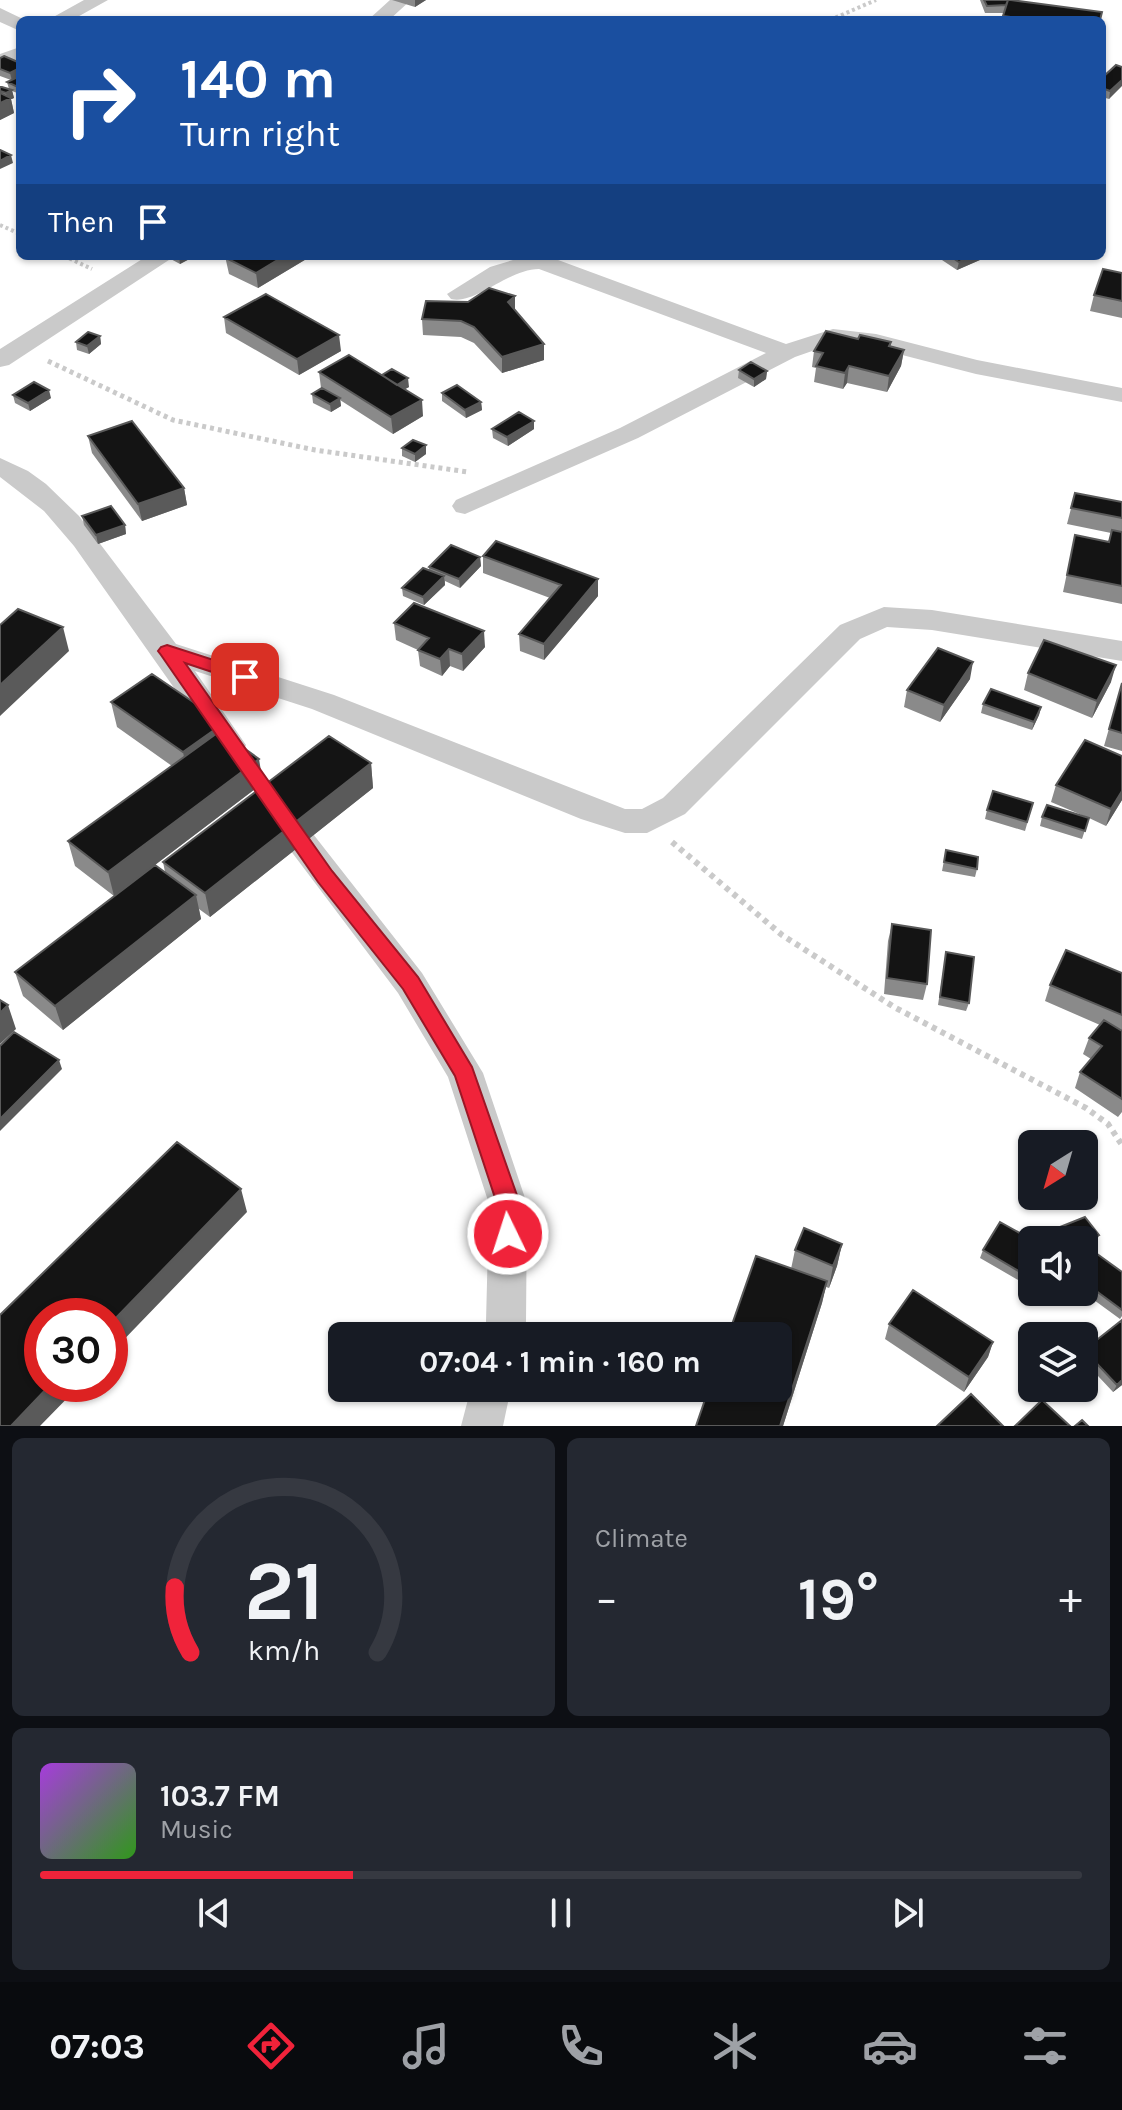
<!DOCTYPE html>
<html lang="en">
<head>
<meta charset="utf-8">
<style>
	body { margin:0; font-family:Karla,sans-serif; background:#242831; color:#f1f3f6; height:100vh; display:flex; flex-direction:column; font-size:30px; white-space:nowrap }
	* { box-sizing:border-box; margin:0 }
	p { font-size:26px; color:#9ea1a6 }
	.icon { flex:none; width:44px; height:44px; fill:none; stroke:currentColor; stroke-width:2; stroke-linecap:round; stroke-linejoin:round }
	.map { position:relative; height:1426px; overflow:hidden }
	.side { display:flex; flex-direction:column; gap:12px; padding:12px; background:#0d0f14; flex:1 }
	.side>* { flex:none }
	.hud { position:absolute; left:16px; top:16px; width:1090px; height:244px; border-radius:12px; box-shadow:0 2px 6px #0004; background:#1a4fa0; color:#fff; overflow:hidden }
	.needle { width:52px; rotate:217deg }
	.controls { position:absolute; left:1018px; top:1130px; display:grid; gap:16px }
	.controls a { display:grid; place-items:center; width:80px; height:80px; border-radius:12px; background:#171b24; box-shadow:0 2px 6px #0004; font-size:40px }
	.speed { position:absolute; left:24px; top:1298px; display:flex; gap:16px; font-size:40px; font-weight:700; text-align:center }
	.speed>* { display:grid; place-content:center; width:104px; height:104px; border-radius:50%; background:#171b24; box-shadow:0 2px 6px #0004; line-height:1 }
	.speed .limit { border:12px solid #d22; background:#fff; color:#111 }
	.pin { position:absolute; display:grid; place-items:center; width:68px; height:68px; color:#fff; margin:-34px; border-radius:16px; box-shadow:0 4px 12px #0006 }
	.me { position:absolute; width:88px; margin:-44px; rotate:356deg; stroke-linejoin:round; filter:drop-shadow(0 0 6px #0008) }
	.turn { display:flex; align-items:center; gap:28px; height:168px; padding:0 32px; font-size:36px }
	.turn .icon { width:104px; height:104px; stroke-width:2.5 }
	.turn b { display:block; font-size:56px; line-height:68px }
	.then { display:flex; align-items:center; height:76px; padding:0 32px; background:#0003; gap:16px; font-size:30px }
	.big { font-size:60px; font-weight:700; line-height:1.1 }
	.side .card { flex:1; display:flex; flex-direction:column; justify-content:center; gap:12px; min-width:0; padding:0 28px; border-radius:12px; background:#242831 }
	.side .dial { align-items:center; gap:0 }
	.dial svg { height:208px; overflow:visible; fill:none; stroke:#363941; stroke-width:7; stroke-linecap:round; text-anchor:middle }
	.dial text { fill:#f1f3f6; stroke:none }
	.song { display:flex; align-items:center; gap:24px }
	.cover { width:96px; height:96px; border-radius:12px; background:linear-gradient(135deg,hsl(280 70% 55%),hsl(110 70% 35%)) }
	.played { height:8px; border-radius:4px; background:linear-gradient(90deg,#f0233a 30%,#363941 30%) }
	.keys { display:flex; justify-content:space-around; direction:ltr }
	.heat { display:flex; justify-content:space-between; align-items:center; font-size:44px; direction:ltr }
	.side .tiles { flex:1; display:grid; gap:12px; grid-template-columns:1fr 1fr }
	.card:last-child { grid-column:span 2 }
	.trip { position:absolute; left:328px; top:1322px; width:464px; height:80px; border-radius:12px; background:#171b24; box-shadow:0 2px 6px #0004; font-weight:700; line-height:80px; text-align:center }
	.tabs { display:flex; height:128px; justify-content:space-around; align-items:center; background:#090b0e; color:#9ea1a6 }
	.tabs .icon { width:56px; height:56px }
	.tabs .active { color:#f0233a }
	.tabs b { font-size:36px; color:#f1f3f6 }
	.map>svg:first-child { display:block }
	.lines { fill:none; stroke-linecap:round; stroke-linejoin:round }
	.path-far2 { stroke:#cacaca; stroke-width:4; stroke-dasharray:3 3; stroke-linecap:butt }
	.path-far1 { stroke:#cacaca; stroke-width:5; stroke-dasharray:4 4; stroke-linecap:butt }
	.path { stroke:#cacaca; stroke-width:6; stroke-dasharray:5 5; stroke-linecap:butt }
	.minor { fill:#cacaca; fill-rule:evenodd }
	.wall { fill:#8a8a8a }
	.shaded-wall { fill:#5a5a5a }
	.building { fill:#141414; stroke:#5a5a5a; stroke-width:2 }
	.route { fill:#f0233a; stroke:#9c1726; stroke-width:2 }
</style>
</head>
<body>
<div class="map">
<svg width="1122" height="1426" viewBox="0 0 1122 1426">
	<rect width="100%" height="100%" fill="#fff"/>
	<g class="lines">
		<path class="path-far2" d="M830 20 876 0
			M0 225 20 234
			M64 256 92 269"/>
		<path class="path-far1" d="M48 361 173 420 315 450 468 472"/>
		<path class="path" d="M672 842 782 935 894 1007 1086 1108 1108 1124 1122 1145"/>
		<path class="minor" d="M84 0H108L72 20H48Z
			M390 0H411L389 20H368Z
			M0 8 25 20H20V31L0 22Z
			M20 47V60L0 67V54Z
			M147 256H175L9 365 0 367V349Z
			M526 256 550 257 786 344 833 329 876 334 977 360 1122 388V402L976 374 875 348 835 343 795 357 638 438 465 514 456 512 452 506 456 500 620 428 766 353 539 269C508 269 476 305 451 299L447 294 490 267Z
			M0 458 28 471 46 484 79 516 176 644 334 695 625 809H642L663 798 840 625 884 607 932 610 1122 641V661L932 630 887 627 860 639 685 814 647 833H625L581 819 312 709 195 671 246 745 242 753 231 756 220 753 74 546 44 511 0 477Z
			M277 798 288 802 422 973 483 1073 527 1204 526 1322 523 1336H483L486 1322 489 1204 448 1077 398 993 266 818 261 810 266 802Z
			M471 1388H511L503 1426H461Z"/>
	</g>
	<path class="wall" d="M392 0H426L415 7Z
		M980 0H1011L1101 20H1002L1004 13H985Z
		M0 58 20 63V94L12 91 14 98 11 99 14 113 0 120V87L9 89 7 82 11 80 0 76Z
		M1122 67 1109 99 1102 97V78Z
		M166 256H195L180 264 167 257Z
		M225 256H308V258L258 288 229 274Z
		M943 256H989L957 270 942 260Z
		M1122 273V318L1090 311 1094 295Z
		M515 311 544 344V360L502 373 474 343 461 337 423 335 422 319Z
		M224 317 341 351 299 375 226 333Z
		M100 336 101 344 89 354 77 350 76 342Z
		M858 339 891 342V346L904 350 901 366 887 392 847 383 843 389 814 382 816 368 812 367 814 351Z
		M739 370 767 371 766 379 754 387 738 378Z
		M319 372 382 375 409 387 405 389 423 416 393 434 340 400 341 406 331 412 313 403 312 394 321 388Z
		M442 393 481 402 482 410 466 418 442 401Z
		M13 395 51 398 30 411 15 403Z
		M492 429H534L508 446 493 438Z
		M88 436 184 488 187 505 142 521 92 453Z
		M402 448 426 454 415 462 402 456Z
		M1075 493 1122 502V604L1063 592 1075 535 1109 542 1111 533 1067 524Z
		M82 516 125 525 126 534 98 544 84 525Z
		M483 556 598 596 544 660 520 651 519 634 550 598 483 573Z
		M480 557 481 566 460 588 445 581V585L424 605 403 596 402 588 429 570V567Z
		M394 623 485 647 463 671 450 666 442 676 420 666 418 650 396 640Z
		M1028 673 1111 682 1092 718 1024 690Z
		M970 679 940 722 904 707 907 690Z
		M1122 683V751L1104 746Z
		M111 702 226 735 263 783 155 865 165 872 163 862 371 763 373 788 210 917 199 909 201 919 63 1030 23 996 15 972 114 896 75 866 68 841 172 766 117 727Z
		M983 704 1041 707 1039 715 1032 730 981 713Z
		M1056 785 1122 800 1106 826 1089 818 1082 839 1040 826 1042 817 1084 816 1051 802Z
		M1033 803 1025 831 985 819 987 810Z
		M946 850 977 869 975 877 942 871Z
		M892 924 927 984 923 1000 884 994 888 941Z
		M946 952 969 1003 966 1011 938 1005Z
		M1122 973V1112L1118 1117 1075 1088 1080 1072 1091 1059 1083 1054 1089 1038 1100 1025 1045 1001 1050 985Z
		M1060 1227 1096 1243 1084 1240H1060L1057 1235Z
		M1032 1240V1288L980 1258 983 1250Z
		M842 1244 837 1266 829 1288 826 1287 822 1303 783 1426H696L791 1269 795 1250Z
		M1084 1263 1122 1272V1316L1120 1319 1083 1292Z
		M1122 1320V1385L1113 1392 1084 1361V1350Z
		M889 1324 993 1342 988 1357 964 1392 885 1339Z"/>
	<path class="shaded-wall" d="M415 0H426L415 7Z
		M20 68V77L12 81 10 73Z
		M1122 80V86L1109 99 1110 91Z
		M12 90 14 98 11 99 14 113 0 120V103L7 100 6 93Z
		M11 155 13 163 0 169V161Z
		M179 256H195L180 264Z
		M284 256H308V258L258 288 256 273Z
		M972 256H989L957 270 959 262Z
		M515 296V312L508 302Z
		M339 335 341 351 299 375 297 359Z
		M100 336 101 344 89 354 87 346Z
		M544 344V360L502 373V357Z
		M904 350 901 366 887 392 889 376Z
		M849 366 847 383 843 389 845 373Z
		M767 371 766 379 754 387V379Z
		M408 378 409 387 398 393 397 385Z
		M49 390 51 398 30 411 28 403Z
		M340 398 341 406 331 412 330 404Z
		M422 400 423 416 393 434 391 417Z
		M481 402 482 410 466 418 465 410Z
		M534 421V429L508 446 507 437Z
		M426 445V454L415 462V454Z
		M184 488 187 505 142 521 138 504Z
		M125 525 126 534 98 544 96 535Z
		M480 557 481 566 460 588 459 579Z
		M444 576 445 585 424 605 423 597Z
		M598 579V596L544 660V644Z
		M63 627 69 651 0 716V685Z
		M484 631 485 647 463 671 462 654Z
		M449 649 450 666 442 676 440 659Z
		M973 662 970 679 940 722 944 705Z
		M1116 665 1111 682 1092 718 1097 701Z
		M1041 707 1039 715 1032 730 1034 722Z
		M224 723 228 747 188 777 183 752Z
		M259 759 263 783 114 896 108 872Z
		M371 763 373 788 210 917 205 893Z
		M1122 791V800L1106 826 1111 809Z
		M196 895 201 919 63 1030 55 1006Z
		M8 1005 16 1029 0 1044V1013Z
		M59 1060 62 1069 0 1131V1119Z
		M241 1189 247 1212 110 1354V1324Z
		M1099 1235 1096 1243 1084 1248V1242Z
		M842 1244 837 1266 829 1288 833 1266Z
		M827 1281 822 1303 783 1426H780Z
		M993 1342 988 1357 964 1392 969 1377Z
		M1122 1380V1385L1113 1392 1117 1385Z
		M51 1384H81L40 1426H11Z"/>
	<path class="building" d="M984 0H1008L1006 5 987 6Z
		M1008 0H1011L1102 12 1100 20H1034L1003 16Z
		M4 56 20 63V68L10 73 0 69V58Z
		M1116 65 1122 67V80L1110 91 1102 88V78Z
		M20 76V88L7 82Z
		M0 87H2L12 90 6 93 0 91Z
		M0 93 11 98 0 103Z
		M0 150 11 155 0 161Z
		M231 256H284L256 273 226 258Z
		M950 256H972L959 262Z
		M1103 269 1122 273V301L1094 295Z
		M489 288 515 296 508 302 544 344 502 357 474 327 461 321 422 319 426 301 468 302Z
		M266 294 339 335 297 359 224 317Z
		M826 331 858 339 860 335 891 342 889 346 904 350 889 376 849 366 845 373 816 366 823 353 814 351Z
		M88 332 100 336 87 346 76 342Z
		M349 355 422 400 391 417 319 372Z
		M751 362 767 371 754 379 739 370Z
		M392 369 408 378 397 385 382 375Z
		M34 382 49 390 28 403 13 395Z
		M457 385 481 402 465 410 442 393Z
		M322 388 340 398 330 404 312 394Z
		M519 412 534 421 507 437 492 429Z
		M132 421 184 488 138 504 88 436Z
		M413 440 426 445 415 454 402 448Z
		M1075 493 1122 502V518L1071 508Z
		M111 506 125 525 96 535 82 516Z
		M1112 530 1122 532V586L1067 575 1075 535 1109 542Z
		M496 541 598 579 544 644 519 634 561 585 483 556Z
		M451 545 480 557 459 579 429 567Z
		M423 568 444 576 423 597 402 588Z
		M414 603 484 631 462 654 449 649 440 659 418 650 429 638 394 623Z
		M18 609 63 627 0 685V625Z
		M1044 640 1116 665 1097 701 1028 673Z
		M938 648 973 662 944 705 907 690Z
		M152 674 224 723 183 752 111 702Z
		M1122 683V733L1109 729Z
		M991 689 1041 707 1034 722 983 704Z
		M220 731 259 759 108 872 68 841Z
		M329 736 371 763 205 893 163 862Z
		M1085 740 1122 756V791L1111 809 1056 785Z
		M993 791 1033 803 1027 822 987 810Z
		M1047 805 1089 818 1085 831 1042 817Z
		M946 850 978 857 977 869 944 862Z
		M155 865 196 895 55 1006 15 972Z
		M892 924 931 930 927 984 887 978Z
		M1066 950 1122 973V1015L1050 985Z
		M946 952 974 957 969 1003 940 997Z
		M0 1000 8 1005 0 1013Z
		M1104 1020 1122 1031V1099L1080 1072 1102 1046 1089 1038Z
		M14 1032 59 1060 0 1119V1046Z
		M177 1142 241 1189 110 1324V1316H42V1384H51L11 1426H0V1315Z
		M1085 1217 1099 1235 1084 1242V1240H1069L1060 1227Z
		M1000 1222 1032 1240V1279L983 1250Z
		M804 1228 842 1244 833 1266 795 1250Z
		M1093 1251 1122 1272V1310L1084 1282V1263Z
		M756 1256 827 1281 780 1426H696L709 1388H778V1336H728Z
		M913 1290 993 1342 969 1377 889 1324Z
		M1122 1320V1380L1117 1385 1084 1350Z
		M971 1394 1003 1426H937Z
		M1042 1400 1070 1426H1015Z
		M1082 1420 1088 1426H1075Z"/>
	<path class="route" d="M167 645 251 672 254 677 245 683 185 663 332 871 418 977 472 1067 520 1204 519 1234 516 1241 508 1244 500 1241 496 1234 497 1204 455 1076 403 989 318 882 161 655 158 651 161 647Z"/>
</svg>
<div class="controls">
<a><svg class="needle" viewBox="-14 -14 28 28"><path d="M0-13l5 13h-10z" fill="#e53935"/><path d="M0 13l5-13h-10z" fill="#9ea1a6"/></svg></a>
<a><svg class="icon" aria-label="sound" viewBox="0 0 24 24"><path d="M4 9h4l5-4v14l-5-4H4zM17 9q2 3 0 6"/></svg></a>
<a><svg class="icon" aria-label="layers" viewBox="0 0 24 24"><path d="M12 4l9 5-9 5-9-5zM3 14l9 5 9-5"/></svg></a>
</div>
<div class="speed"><div class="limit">30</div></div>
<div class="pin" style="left:245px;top:677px;background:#d93025"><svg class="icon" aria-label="arrive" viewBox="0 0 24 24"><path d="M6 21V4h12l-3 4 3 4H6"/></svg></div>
<svg class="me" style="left:508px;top:1234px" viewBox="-20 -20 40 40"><circle r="17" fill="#f0233a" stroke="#fff" stroke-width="3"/><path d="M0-11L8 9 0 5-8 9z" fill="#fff"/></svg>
<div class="trip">07:04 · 1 min · 160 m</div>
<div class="hud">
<div class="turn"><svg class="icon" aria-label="right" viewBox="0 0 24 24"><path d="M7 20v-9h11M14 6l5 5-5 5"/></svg><div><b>140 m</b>Turn right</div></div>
<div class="then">Then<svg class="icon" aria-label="arrive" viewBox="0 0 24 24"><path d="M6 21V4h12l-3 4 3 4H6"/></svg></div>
</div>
</div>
<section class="side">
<div class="tiles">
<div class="card dial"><svg viewBox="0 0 100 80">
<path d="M14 69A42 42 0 1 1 86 69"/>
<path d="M14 69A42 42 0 0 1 8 44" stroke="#f0233a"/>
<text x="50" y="56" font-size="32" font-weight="700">21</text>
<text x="50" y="72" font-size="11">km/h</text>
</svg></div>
<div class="card"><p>Climate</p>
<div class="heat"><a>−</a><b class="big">19°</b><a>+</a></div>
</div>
<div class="card">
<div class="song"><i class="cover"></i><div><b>103.7 FM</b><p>Music</p></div></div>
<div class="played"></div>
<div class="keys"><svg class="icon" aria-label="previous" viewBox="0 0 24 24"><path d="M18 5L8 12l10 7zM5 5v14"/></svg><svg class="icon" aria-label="pause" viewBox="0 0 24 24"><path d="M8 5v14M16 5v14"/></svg><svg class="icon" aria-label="next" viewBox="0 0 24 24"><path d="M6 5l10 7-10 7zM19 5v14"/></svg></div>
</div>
</div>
</section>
<nav class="tabs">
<b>07:03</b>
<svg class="icon active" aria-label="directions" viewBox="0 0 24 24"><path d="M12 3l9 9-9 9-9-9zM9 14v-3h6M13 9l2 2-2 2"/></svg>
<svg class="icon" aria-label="music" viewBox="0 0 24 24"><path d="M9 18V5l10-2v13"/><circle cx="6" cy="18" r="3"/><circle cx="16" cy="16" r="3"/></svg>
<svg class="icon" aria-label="phone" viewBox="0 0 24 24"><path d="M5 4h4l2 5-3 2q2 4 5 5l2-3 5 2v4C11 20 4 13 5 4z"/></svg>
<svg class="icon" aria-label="climate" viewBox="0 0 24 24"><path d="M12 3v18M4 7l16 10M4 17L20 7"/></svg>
<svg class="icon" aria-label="car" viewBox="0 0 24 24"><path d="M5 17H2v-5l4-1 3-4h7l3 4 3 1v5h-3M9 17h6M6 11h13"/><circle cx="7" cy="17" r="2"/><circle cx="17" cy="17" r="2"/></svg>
<svg class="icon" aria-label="filters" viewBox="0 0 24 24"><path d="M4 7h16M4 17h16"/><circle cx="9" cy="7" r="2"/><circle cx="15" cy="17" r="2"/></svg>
</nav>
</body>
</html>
